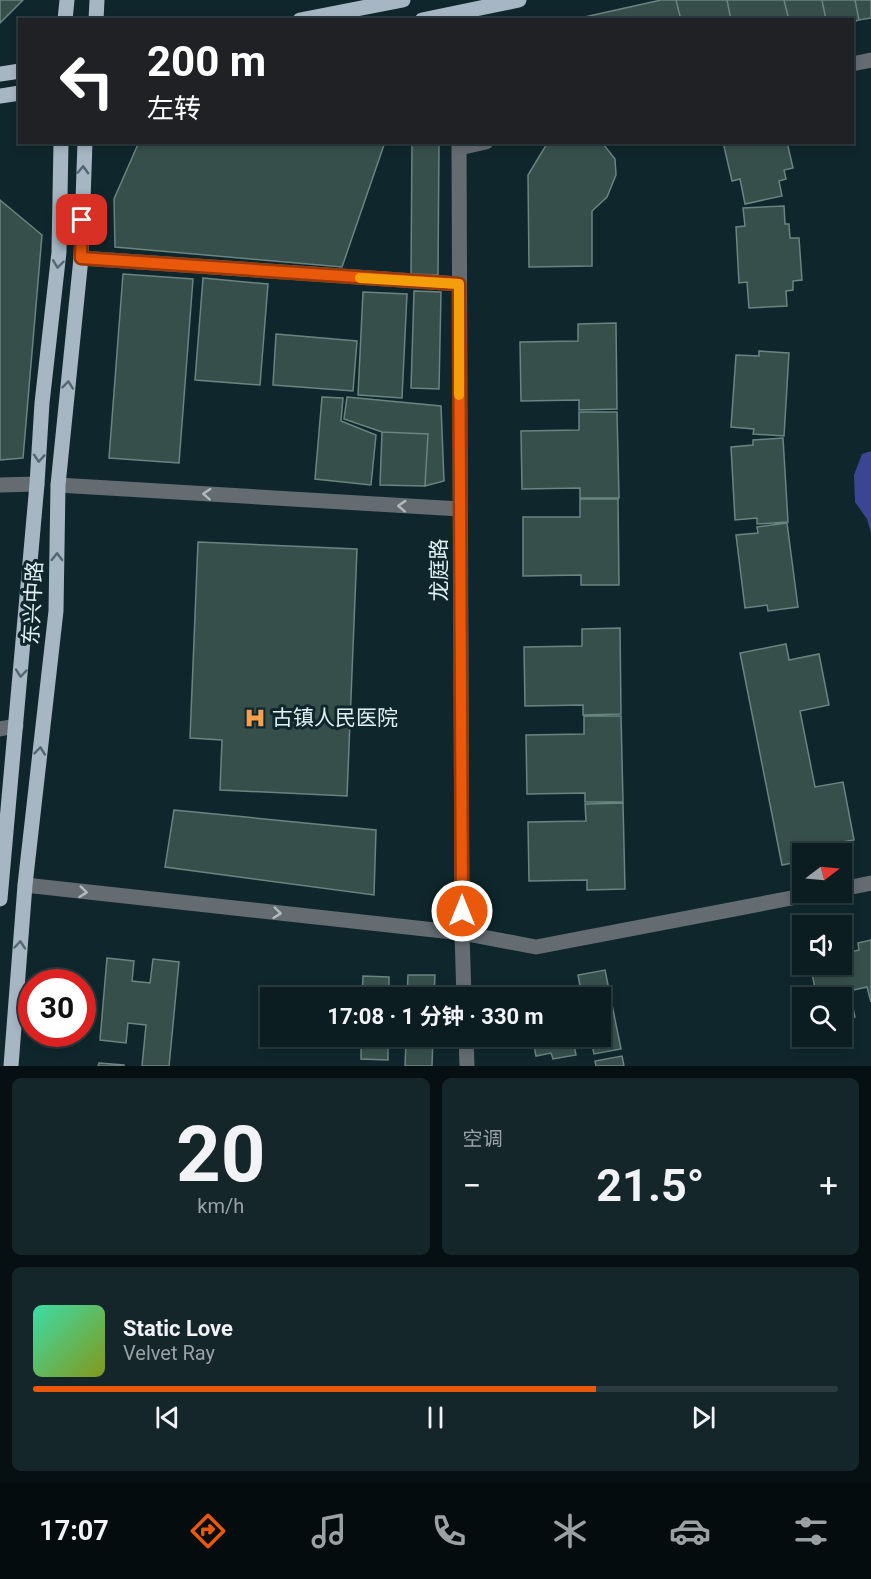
<!DOCTYPE html>
<html lang="zh">
<head>
<meta charset="utf-8">
<style>
	body { margin:0; font-family:Roboto,"Noto Sans SC",sans-serif; background:#14262a; color:#f1f3f6; height:100vh; display:flex; flex-direction:column; font-size:22px; white-space:nowrap }
	* { box-sizing:border-box; margin:0 }
	p { font-size:20px; color:#9aa2a5 }
	.icon { flex:none; width:33px; height:33px; fill:none; stroke:currentColor; stroke-width:2; stroke-linecap:round; stroke-linejoin:round }
	.map { position:relative; height:1066px; overflow:hidden }
	.sheet { display:flex; flex-direction:column; gap:12px; padding:12px; background:#061012; flex:1 }
	.sheet>* { flex:none }
	.guide { position:absolute; left:18px; top:18px; width:836px; height:126px; border-radius:0px; box-shadow:0 3px 9px #0003,0 0 0 2px #2b3b3f; background:#202124; color:#fff; overflow:hidden }
	.needle { width:39px; rotate:74deg }
	.buttons { position:absolute; left:792px; top:843px; display:grid; gap:12px }
	.buttons a { display:grid; place-items:center; width:60px; height:60px; border-radius:0px; background:#0b1d21; box-shadow:0 3px 9px #0003,0 0 0 2px #2b3b3f; font-size:30px }
	.speed { position:absolute; left:18px; top:969px; display:flex; gap:12px; font-size:30px; font-weight:700; text-align:center }
	.speed>* { display:grid; place-content:center; width:78px; height:78px; border-radius:50%; background:#0b1d21; box-shadow:0 3px 9px #0003,0 0 0 2px #2b3b3f; line-height:1 }
	.speed .limit { border:9px solid #d22; background:#fff; color:#111 }
	.pin { position:absolute; display:grid; place-items:center; width:51px; height:51px; color:#fff; margin:-26px; border-radius:12px; box-shadow:0 3px 9px #0006 }
	.me { position:absolute; width:66px; margin:-33px; rotate:0deg; stroke-linejoin:round; filter:drop-shadow(0 0 4px #0008) }
	.turn { display:flex; align-items:center; gap:21px; height:126px; padding:0 30px; font-size:27px }
	.turn .icon { width:78px; height:78px; stroke-width:2.5 }
	.turn b { display:block; font-size:42px; line-height:51px }
	.big { font-size:45px; font-weight:700; line-height:1.1 }
	.sheet .card { flex:1; display:flex; flex-direction:column; justify-content:center; gap:9px; min-width:0; padding:0 21px; border-radius:9px; background:#14262a }
	.sheet .dial { align-items:center; gap:0 }
	.dial b { font-size:78px; line-height:1 }
	.song { display:flex; align-items:center; gap:18px }
	.cover { width:72px; height:72px; border-radius:9px; background:linear-gradient(135deg,hsl(160 70% 55%),hsl(70 70% 35%)) }
	.played { height:6px; border-radius:3px; background:linear-gradient(90deg,#ea580c 70%,#2b3b3f 70%) }
	.keys { display:flex; justify-content:space-around; direction:ltr }
	.heat { display:flex; justify-content:space-between; align-items:center; font-size:33px; direction:ltr }
	.sheet .tiles { flex:1; display:grid; gap:12px; grid-template-columns:1fr 1fr }
	.card:last-child { grid-column:span 2 }
	.trip { position:absolute; left:260px; top:987px; width:351px; height:60px; border-radius:0px; background:#0b1d21; box-shadow:0 3px 9px #0003,0 0 0 2px #2b3b3f; font-weight:700; line-height:60px; text-align:center }
	.tab-bar { display:flex; height:96px; justify-content:space-around; align-items:center; background:#040c0d; color:#9aa2a5 }
	.tab-bar .icon { width:42px; height:42px }
	.tab-bar .selected { color:#ea580c }
	.tab-bar b { font-size:27px; color:#f1f3f6 }
	.map>svg:first-child { display:block }
	.water { fill:#3b4594 }
	.building { fill:#374f4b; stroke:#6a8480; stroke-width:1.5 }
	.lines { fill:none; stroke-linecap:round; stroke-linejoin:round }
	.minor { stroke:#646c72; stroke-width:15 }
	.major { stroke:#a6b6c3; stroke-width:15 }
	.oneway { stroke:#536770 }
	.oneway2 { stroke:#b0bbbf }
	.route-casing { stroke:#983908; stroke-width:15 }
	.route { stroke:#ea580c; stroke-width:10 }
	.slow { stroke:#f59e0b; stroke-width:10 }
	.labels { text-anchor:middle; dominant-baseline:central; stroke-width:6; stroke-linejoin:round; paint-order:stroke }
	.street-label { font-size:21px; fill:#e2f0f3; stroke:#0f272c }
	.poi-label { font-size:21px; fill:#e2f0f3; stroke:#0f272c; text-anchor:start }
</style>
</head>
<body>
<div class="map">
<svg width="871" height="1066" viewBox="0 0 871 1066">
	<rect width="100%" height="100%" fill="#0f272c"/>
	<path class="water" d="M871 451V533L867 519 855 502 854 475 862 454Z"/>
	<path class="building" d="M0 0H23L0 23Z
		M661 0H676L681 20H571Z
		M676 0H727L731 20H681Z
		M727 0H784L789 20H731Z
		M784 0H822L826 20H789Z
		M822 0H855L859 20 852 22V20H826Z
		M855 0H871V18L859 20Z
		M139 142H385L342 267 115 247 114 199Z
		M412 142H439L438 275 411 274Z
		M548 142H599L604 145 615 159 616 175 607 197 592 211V266L529 267 528 175Z
		M723 142H787L793 168 784 170 786 179 779 181 782 196 745 204 740 179 732 181Z
		M0 200 42 235 23 458 0 460Z
		M784 206 785 224H789L790 238H799L802 280 793 281V290L786 291 787 306 749 308 747 282 739 283 736 227 745 226 743 208Z
		M123 274 193 279 179 463 109 458Z
		M203 278 268 284 260 385 195 380Z
		M414 291 441 292 439 389 411 388Z
		M363 292 407 294 402 398 358 395Z
		M616 323 617 409 579 410V400L521 401 520 342 578 341V324Z
		M276 334 357 341 353 391 273 385Z
		M759 351 789 353 784 436 753 434 754 429 731 427 736 355 759 356Z
		M322 397 343 398 341 421 376 435 371 485 315 479Z
		M347 397 441 406 444 481 425 486 428 434 382 432 344 419Z
		M579 412H617L619 498H580V488L522 489 521 431 579 430Z
		M382 432 428 434 425 486 380 485Z
		M783 438 788 522 757 524V518L735 520 731 447 753 445V440Z
		M580 499H618L619 585H581V575L523 576V517H580Z
		M787 523 798 607 768 611 767 605 745 608 736 535 758 533 757 527Z
		M198 542 357 549 347 796 220 790 222 740 190 738Z
		M620 628 621 714 583 715V705L525 706 524 647 582 646V629Z
		M786 644 789 660 819 654 829 705 800 711 815 787 843 782 854 840 831 844 833 854H802V861L782 865 740 653Z
		M584 716H621L623 802H585V793L527 794 526 735 584 734Z
		M623 803 625 889 587 890V880L529 881 528 822 586 821 585 804Z
		M174 810 376 830 374 895 165 867Z
		M871 940V1002L867 987 849 991 855 1017 842 1020V998H817L810 964H842V954L859 950 858 943Z
		M107 958 134 961 132 981 150 983 153 959 179 962 169 1066H142L146 1025 128 1023 126 1043 100 1040Z
		M605 970 621 1049 594 1054 590 1036H600V998H574L582 996 578 975Z
		M408 975H435L434 998H407Z
		M363 976 389 977V997L396 998H362Z
		M561 986 564 998H530L539 996 538 991Z
		M361 1036H433L432 1066H405L406 1041 388 1040V1060L361 1059Z
		M532 1036H589L573 1040 576 1055 553 1059 551 1053 536 1056Z
		M622 1056 624 1066H596L595 1061Z
		M99 1063 124 1065V1066H98Z"/>
	<g class="lines">
		<path class="minor" d="M852 64 871 60
			M459 142 462 933 464 998
			M459 148 486 142
			M81 258 459 284
			M0 485 37 484
			M58 485 460 509
			M0 729 16 726
			M25 885 462 933 536 947 823 892
			M842 889 871 883
			M466 1036 467 1066"/>
		<path class="major" d="M65 20 67 0
			M96 20 97 0
			M300 20 403 0
			M422 20 519 0
			M0 74 20 71
			M0 96 20 93
			M0 899 37 484 42 403 59 252 61 142
			M11 1066 25 885 56 611 58 485 81 258 85 142"/>
	</g>
	<defs><path id="oneway-chevron" d="M-2-3.5L2.5 0L-2 3.5" fill="none" stroke-width="1.6" stroke-linecap="round" stroke-linejoin="round" transform="scale(1.5)"/></defs>
	<g class="oneway">
		<use href="#oneway-chevron" transform="translate(83 170) rotate(-88)"/>
		<use href="#oneway-chevron" transform="translate(58 264) rotate(97)"/>
		<use href="#oneway-chevron" transform="translate(68 385) rotate(-84)"/>
		<use href="#oneway-chevron" transform="translate(39 458) rotate(94)"/>
		<use href="#oneway-chevron" transform="translate(57 557) rotate(-89)"/>
		<use href="#oneway-chevron" transform="translate(21 673) rotate(95)"/>
		<use href="#oneway-chevron" transform="translate(40 751) rotate(-84)"/>
		<use href="#oneway-chevron" transform="translate(20 945) rotate(-85)"/>
	</g>
	<g class="oneway2">
		<use href="#oneway-chevron" transform="translate(207 494) rotate(-177)"/>
		<use href="#oneway-chevron" transform="translate(402 506) rotate(-177)"/>
		<use href="#oneway-chevron" transform="translate(83 892) rotate(6)"/>
		<use href="#oneway-chevron" transform="translate(277 913) rotate(6)"/>
	</g>
	<g class="lines">
		<defs>
			<path id="route" d="M82 220 81 258 459 284 462 911"/>
		</defs>
		<use href="#route" class="route-casing"/>
		<use href="#route" class="route"/>
		<path class="slow" d="M360 278 459 284V395"/>
	</g>
	<defs>
		<symbol id="hospital-bare" viewBox="-9 -9 18 18"><path d="M-5-5h3v3.5h4V-5h3V5h-3V1.5h-4V5h-3Z" fill="#f8a04b" stroke="#0f272c" stroke-width="2.5" paint-order="stroke"/></symbol>
	</defs>
	<g fill-rule="evenodd">
		<use href="#hospital-bare" x="240" y="703" width="30" height="30"/>
	</g>
	<g class="labels">
		<g class="street-label">
			<text transform="translate(439 570) rotate(-90)">龙庭路</text>
			<text transform="translate(33 603) rotate(-87)">东兴中路</text>
		</g>
		<g class="poi-label">
			<text x="272" y="718">古镇人民医院</text>
		</g>
	</g>
</svg>
<div class="buttons">
<a><svg class="needle" viewBox="-14 -14 28 28"><path d="M0-13l5 13h-10z" fill="#e53935"/><path d="M0 13l5-13h-10z" fill="#9aa2a5"/></svg></a>
<a><svg class="icon" aria-label="sound" viewBox="0 0 24 24"><path d="M4 9h4l5-4v14l-5-4H4zM17 9q2 3 0 6"/></svg></a>
<a><svg class="icon" aria-label="search" viewBox="0 0 24 24"><circle cx="10" cy="10" r="6"/><path d="M15 15l6 6"/></svg></a>
</div>
<div class="speed"><div class="limit">30</div></div>
<div class="pin" style="left:82px;top:220px;background:#d93025"><svg class="icon" aria-label="arrive" viewBox="0 0 24 24"><path d="M6 21V4h12l-3 4 3 4H6"/></svg></div>
<svg class="me" style="left:462px;top:911px" viewBox="-20 -20 40 40"><circle r="17" fill="#ea580c" stroke="#fff" stroke-width="3"/><path d="M0-11L8 9 0 5-8 9z" fill="#fff"/></svg>
<div class="trip">17:08 · 1 分钟 · 330 m</div>
<div class="guide">
<div class="turn"><svg class="icon" aria-label="left" viewBox="0 0 24 24"><path d="M17 20v-9H6M10 6l-5 5 5 5"/></svg><div><b>200 m</b>左转</div></div>
</div>
</div>
<section class="sheet">
<div class="tiles">
<div class="card dial"><b>20</b><p>km/h</p></div>
<div class="card"><p>空调</p>
<div class="heat"><a>−</a><b class="big">21.5°</b><a>+</a></div>
</div>
<div class="card">
<div class="song"><i class="cover"></i><div><b>Static Love</b><p>Velvet Ray</p></div></div>
<div class="played"></div>
<div class="keys"><svg class="icon" aria-label="previous" viewBox="0 0 24 24"><path d="M18 5L8 12l10 7zM5 5v14"/></svg><svg class="icon" aria-label="pause" viewBox="0 0 24 24"><path d="M8 5v14M16 5v14"/></svg><svg class="icon" aria-label="next" viewBox="0 0 24 24"><path d="M6 5l10 7-10 7zM19 5v14"/></svg></div>
</div>
</div>
</section>
<nav class="tab-bar">
<b>17:07</b>
<svg class="icon selected" aria-label="directions" viewBox="0 0 24 24"><path d="M12 3l9 9-9 9-9-9zM9 14v-3h6M13 9l2 2-2 2"/></svg>
<svg class="icon" aria-label="music" viewBox="0 0 24 24"><path d="M9 18V5l10-2v13"/><circle cx="6" cy="18" r="3"/><circle cx="16" cy="16" r="3"/></svg>
<svg class="icon" aria-label="phone" viewBox="0 0 24 24"><path d="M5 4h4l2 5-3 2q2 4 5 5l2-3 5 2v4C11 20 4 13 5 4z"/></svg>
<svg class="icon" aria-label="climate" viewBox="0 0 24 24"><path d="M12 3v18M4 7l16 10M4 17L20 7"/></svg>
<svg class="icon" aria-label="car" viewBox="0 0 24 24"><path d="M5 17H2v-5l4-1 3-4h7l3 4 3 1v5h-3M9 17h6M6 11h13"/><circle cx="7" cy="17" r="2"/><circle cx="17" cy="17" r="2"/></svg>
<svg class="icon" aria-label="filters" viewBox="0 0 24 24"><path d="M4 7h16M4 17h16"/><circle cx="9" cy="7" r="2"/><circle cx="15" cy="17" r="2"/></svg>
</nav>
</body>
</html>
